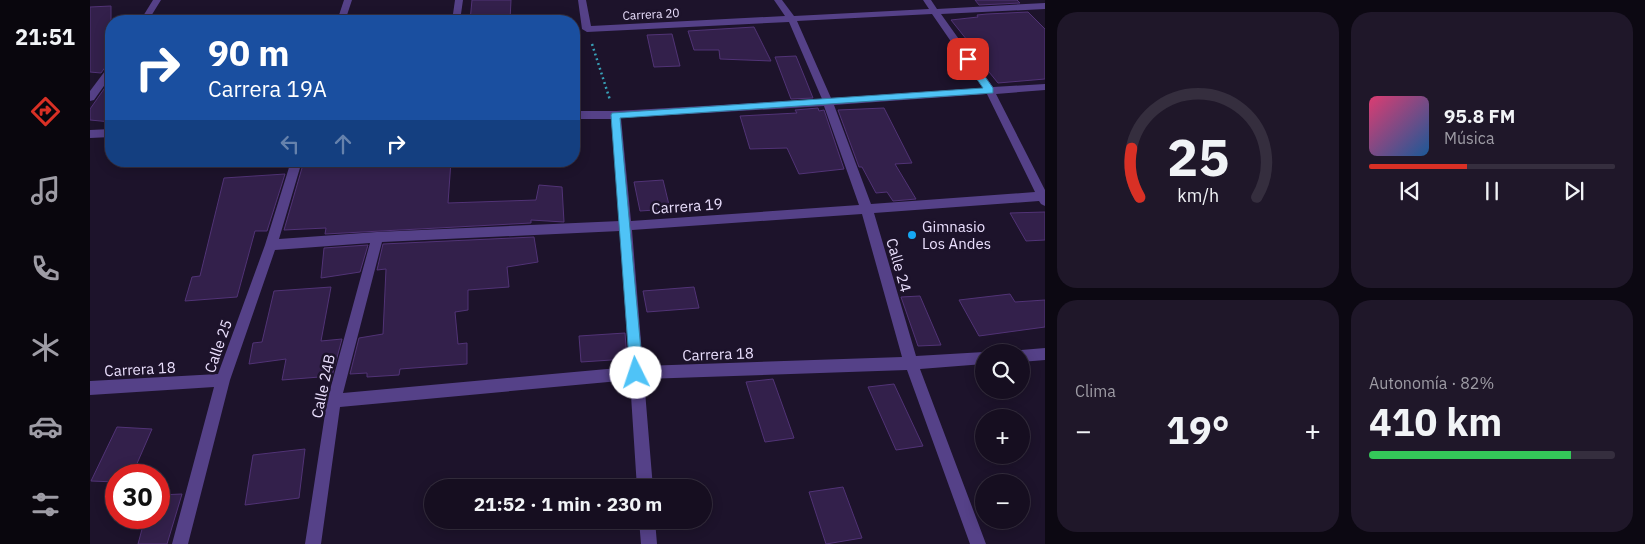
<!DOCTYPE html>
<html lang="es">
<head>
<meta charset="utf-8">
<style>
	body { margin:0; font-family:"IBM Plex Sans",sans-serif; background:#1f1729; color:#f1f3f6; height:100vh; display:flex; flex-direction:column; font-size:19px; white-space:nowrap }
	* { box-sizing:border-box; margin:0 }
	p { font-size:16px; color:#9e9ca5 }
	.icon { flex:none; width:28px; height:28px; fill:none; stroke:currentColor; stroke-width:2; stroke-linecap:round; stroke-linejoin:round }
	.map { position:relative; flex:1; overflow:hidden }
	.drawer { display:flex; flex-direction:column; gap:12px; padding:12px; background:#0c0812; width:600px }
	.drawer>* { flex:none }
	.top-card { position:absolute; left:15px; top:15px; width:475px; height:152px; border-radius:20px; box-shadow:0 2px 12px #0003,0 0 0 1px #352e3e; background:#1a4fa0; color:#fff; overflow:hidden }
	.buttons { position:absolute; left:885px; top:344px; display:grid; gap:10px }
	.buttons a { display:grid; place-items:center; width:55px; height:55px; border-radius:50%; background:#160e20; box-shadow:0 2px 12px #0003,0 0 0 1px #352e3e; font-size:25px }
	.speed { position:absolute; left:15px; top:464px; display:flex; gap:10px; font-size:25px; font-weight:700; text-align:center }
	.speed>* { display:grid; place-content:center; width:65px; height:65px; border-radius:50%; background:#160e20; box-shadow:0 2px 12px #0003,0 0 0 1px #352e3e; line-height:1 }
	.speed .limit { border:8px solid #d22; background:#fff; color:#111 }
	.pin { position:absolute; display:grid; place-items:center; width:42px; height:42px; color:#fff; margin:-21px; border-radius:10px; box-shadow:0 2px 8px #0006 }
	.me { position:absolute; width:55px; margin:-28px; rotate:356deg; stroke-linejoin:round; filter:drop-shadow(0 0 4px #0008) }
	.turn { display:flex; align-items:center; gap:18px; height:105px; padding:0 20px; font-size:22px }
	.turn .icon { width:65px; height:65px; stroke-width:2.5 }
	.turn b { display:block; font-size:35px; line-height:42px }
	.lanes { display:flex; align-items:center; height:48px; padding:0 20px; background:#0003; justify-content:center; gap:25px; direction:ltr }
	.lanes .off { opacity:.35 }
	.big { font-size:38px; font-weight:700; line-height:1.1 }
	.drawer .tile { flex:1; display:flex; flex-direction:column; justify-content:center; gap:8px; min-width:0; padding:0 18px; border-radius:20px; background:#1f1729 }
	.drawer .dial { align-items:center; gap:0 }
	.dial svg { height:130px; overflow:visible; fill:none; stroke:#352e3e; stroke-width:7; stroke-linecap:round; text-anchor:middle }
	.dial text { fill:#f1f3f6; stroke:none }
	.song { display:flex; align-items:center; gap:15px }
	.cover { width:60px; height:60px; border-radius:8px; background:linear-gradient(135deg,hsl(340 70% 55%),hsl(210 70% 35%)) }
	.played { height:5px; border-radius:2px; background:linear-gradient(90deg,#d93025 40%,#352e3e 40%) }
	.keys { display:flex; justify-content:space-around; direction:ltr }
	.heat { display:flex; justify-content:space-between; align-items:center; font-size:28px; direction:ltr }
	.charge { height:8px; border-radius:4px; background:linear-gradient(90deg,#34c759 82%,#352e3e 0) }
	.drawer .tiles { flex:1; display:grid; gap:12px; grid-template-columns:repeat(2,1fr) }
	.trip { position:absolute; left:334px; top:479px; width:288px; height:50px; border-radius:25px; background:#160e20; box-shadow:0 2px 12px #0003,0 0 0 1px #352e3e; font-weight:700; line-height:50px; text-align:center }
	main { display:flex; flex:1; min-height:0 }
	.tab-bar { display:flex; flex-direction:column; width:90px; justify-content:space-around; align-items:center; background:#09060d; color:#9e9ca5 }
	.tab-bar .icon { width:35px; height:35px }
	.tab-bar .active { color:#d93025 }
	.tab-bar b { font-size:22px; color:#f1f3f6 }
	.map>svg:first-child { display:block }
	.building { fill:#33204b; stroke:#513376 }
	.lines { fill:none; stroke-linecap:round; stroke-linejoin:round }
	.path { stroke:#38a1b8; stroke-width:2.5; stroke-dasharray:2 3; stroke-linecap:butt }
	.minor { fill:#554188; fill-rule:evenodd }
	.route { fill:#4fc3f7; stroke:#337fa1 }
	.poi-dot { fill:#15a7f3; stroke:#1d132b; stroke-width:2 }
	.labels { text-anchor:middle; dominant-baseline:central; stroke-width:5; stroke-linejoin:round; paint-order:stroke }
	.far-street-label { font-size:12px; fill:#eadffd; stroke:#1d132b }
	.street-label { font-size:15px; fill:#eadffd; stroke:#1d132b }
	.poi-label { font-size:15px; fill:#eadffd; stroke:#1d132b; text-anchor:start }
</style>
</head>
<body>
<main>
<nav class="tab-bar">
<b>21:51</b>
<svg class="icon active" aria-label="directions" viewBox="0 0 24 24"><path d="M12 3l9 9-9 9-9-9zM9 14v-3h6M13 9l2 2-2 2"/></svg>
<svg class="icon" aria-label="music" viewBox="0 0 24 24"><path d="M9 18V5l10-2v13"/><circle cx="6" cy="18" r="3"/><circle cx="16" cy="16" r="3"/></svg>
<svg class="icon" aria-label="phone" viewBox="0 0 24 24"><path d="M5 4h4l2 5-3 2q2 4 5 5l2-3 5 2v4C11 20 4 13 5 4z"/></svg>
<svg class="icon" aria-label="climate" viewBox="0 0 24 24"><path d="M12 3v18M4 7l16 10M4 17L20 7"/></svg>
<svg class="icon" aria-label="car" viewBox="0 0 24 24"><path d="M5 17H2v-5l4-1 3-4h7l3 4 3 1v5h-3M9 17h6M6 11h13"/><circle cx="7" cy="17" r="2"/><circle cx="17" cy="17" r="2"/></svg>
<svg class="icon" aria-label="filters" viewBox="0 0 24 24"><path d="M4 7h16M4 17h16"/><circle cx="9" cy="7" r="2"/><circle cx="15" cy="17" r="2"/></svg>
</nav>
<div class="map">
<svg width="955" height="544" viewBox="0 0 955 544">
	<rect width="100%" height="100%" fill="#1d132b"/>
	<path class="building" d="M382 0H421L420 21H380Z
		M885 0H927L930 3 889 5Z
		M21 6V64L16 66 11 73 0 72V7Z
		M938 12 955 29V79L908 83 881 50H885L861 20 888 17 887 15 897 14Z
		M664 27 681 61 630 59 629 50H604L598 31Z
		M582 34 590 66 564 67 557 35Z
		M706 56 715 78 723 98 701 99 685 57Z
		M21 79V122L0 120V109Z
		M728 108 729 111 734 110 754 169 709 174 697 148 660 149 650 116 707 113 705 110Z
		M794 108 822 163 805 164 826 199 803 201 797 192 786 193 772 167H769L748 110Z
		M214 161H361L358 203 446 200 449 185 472 187 474 222 441 220V223L235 234 236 228 194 230Z
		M195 174 177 231H165L147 297 95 301 102 277 110 276 134 178Z
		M573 180 580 209 550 211 544 182Z
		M955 212V240L936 241 920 213Z
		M444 237 448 262 417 267 419 287 378 290V310L365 312 368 344 377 343V364L310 369 309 375 277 377V373L260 374 269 338 293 334 296 269 287 270 293 244Z
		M278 245 270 272 231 278 234 248Z
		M241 287 231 341 252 339 242 376 192 380 196 359 159 364 163 343 172 342 184 291Z
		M604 287 609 308 557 312 553 291Z
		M920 294 925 302 955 300V327L889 336 869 300Z
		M830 296 851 345 828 346 811 297Z
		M535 333 537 359 491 362 489 336Z
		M683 379 704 438 675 442 656 382Z
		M804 384 833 446 806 450 778 387Z
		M27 427 62 429 42 475H26V482L1 481Z
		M215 449 209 498 155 505 163 455Z
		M753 487 772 538 736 544 719 492Z
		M92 494 77 544H48L55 518H69V495Z"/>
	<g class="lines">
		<path class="path" d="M502 44 520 100"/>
		<path class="minor" d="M63 0H71L58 21H50Z
			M254 0H262L255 21H247Z
			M365 0H373L370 21H362Z
			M488 0H496L501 26 695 16 684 0H692L704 16 839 9 833 0H841L847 9 955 3V9L851 14 903 87 955 84V90L906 94 955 190V206L951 204 949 201 784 213 826 356 894 352H896H894V364L830 369 896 544H880L817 370 554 379 563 488H547L540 380 250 407 231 544H215L237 401 280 243 185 250 140 380 98 544H82L124 387 0 395V381L128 374 175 245 201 161H212L189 239 287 232 530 221 521 119H484V111H526L732 99 699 22 497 32 492 29ZM842 14 893 88 741 98 707 21ZM897 94 945 192 781 204 744 105ZM734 106 769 205 541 221 531 118ZM772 214 812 357 553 366 542 230ZM530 231 539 367 253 393 292 242Z
			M21 66V76L4 100 0 101V91L18 67Z
			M21 129V137L0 138V130Z
			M955 348V360L931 362V352H926L931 350Z
			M549 520H565L567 544H551Z"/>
	</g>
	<path class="route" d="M878 56 881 57 903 88V93L530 118 553 373 551 378 546 379 542 378 540 373 521 115 522 113 893 88 873 59Z"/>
	<circle class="poi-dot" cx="822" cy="235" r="5"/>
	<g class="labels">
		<g class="far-street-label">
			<text transform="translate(561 14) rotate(-3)">Carrera 20</text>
		</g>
		<g class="street-label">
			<text transform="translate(597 206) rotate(-4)">Carrera 19</text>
			<text transform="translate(809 265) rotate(74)">Calle 24</text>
			<text transform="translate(128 346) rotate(-71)">Calle 25</text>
			<text transform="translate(628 354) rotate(-2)">Carrera 18</text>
			<text transform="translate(50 369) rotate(-3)">Carrera 18</text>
			<text transform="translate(233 386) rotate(-78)">Calle 24B</text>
		</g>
		<g class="poi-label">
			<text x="832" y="226">Gimnasio<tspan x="832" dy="17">Los Andes</tspan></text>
		</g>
	</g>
</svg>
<div class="buttons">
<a><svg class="icon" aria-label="search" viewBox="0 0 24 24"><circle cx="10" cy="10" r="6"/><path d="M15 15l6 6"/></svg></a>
<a>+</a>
<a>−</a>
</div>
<div class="speed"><div class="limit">30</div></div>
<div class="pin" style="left:878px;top:59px;background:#d93025"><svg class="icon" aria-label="arrive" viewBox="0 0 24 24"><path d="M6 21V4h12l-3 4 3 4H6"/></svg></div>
<svg class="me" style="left:546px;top:373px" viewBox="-20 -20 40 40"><circle r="19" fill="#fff"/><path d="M0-13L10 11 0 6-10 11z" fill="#4fc3f7"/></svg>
<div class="trip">21:52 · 1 min · 230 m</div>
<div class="top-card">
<div class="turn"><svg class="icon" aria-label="right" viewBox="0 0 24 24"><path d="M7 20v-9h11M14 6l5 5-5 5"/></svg><div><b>90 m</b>Carrera 19A</div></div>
<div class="lanes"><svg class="icon off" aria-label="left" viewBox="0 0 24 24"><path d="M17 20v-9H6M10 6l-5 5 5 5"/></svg><svg class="icon off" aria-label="ahead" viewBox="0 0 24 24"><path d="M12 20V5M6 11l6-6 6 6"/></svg><svg class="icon" aria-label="right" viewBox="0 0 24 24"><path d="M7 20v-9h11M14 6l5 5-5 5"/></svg></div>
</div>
</div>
<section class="drawer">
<div class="tiles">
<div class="tile dial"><svg viewBox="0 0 100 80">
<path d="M14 69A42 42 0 1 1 86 69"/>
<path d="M14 69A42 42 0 0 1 9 39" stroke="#d93025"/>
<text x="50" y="56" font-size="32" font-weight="700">25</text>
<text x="50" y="72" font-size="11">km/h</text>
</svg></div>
<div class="tile">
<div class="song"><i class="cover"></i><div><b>95.8 FM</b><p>Música</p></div></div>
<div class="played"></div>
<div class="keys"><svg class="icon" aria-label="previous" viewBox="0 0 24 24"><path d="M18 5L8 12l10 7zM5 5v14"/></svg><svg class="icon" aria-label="pause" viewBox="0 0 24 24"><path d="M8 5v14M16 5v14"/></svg><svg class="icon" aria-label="next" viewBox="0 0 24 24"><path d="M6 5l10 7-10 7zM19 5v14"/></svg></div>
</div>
<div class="tile"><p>Clima</p>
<div class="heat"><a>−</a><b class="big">19°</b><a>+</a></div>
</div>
<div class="tile"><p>Autonomía · 82%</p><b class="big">410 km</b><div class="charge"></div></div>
</div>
</section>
</main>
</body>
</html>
